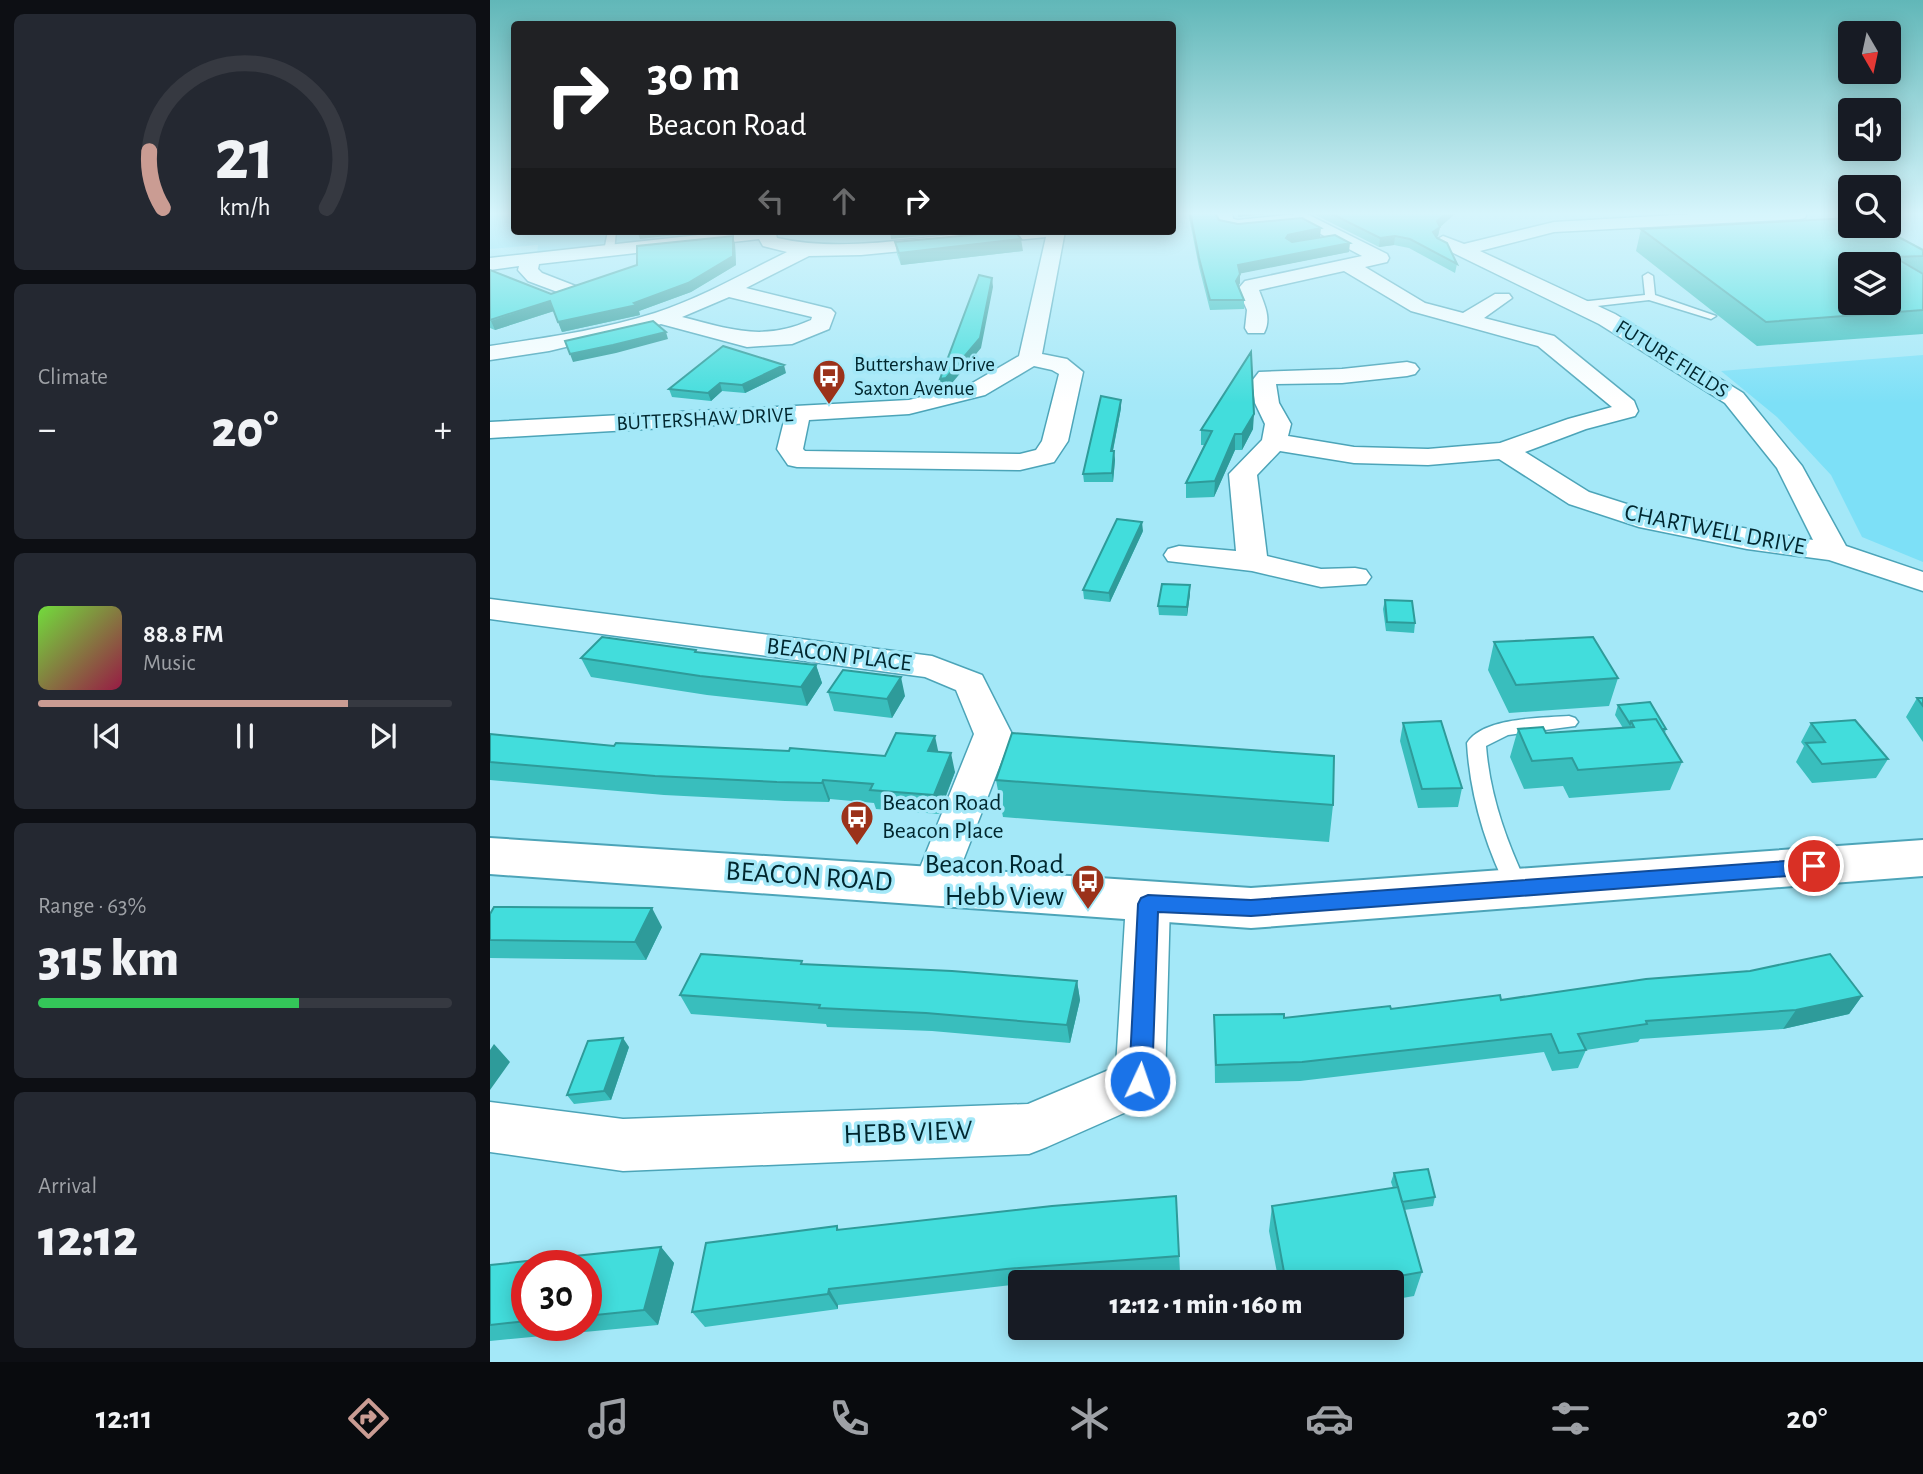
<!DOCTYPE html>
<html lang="en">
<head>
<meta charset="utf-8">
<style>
	body { margin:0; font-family:"Alegreya Sans",sans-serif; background:#242831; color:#f1f3f6; height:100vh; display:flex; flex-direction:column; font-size:26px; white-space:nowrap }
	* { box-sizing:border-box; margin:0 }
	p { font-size:23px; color:#9ea1a6 }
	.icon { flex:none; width:38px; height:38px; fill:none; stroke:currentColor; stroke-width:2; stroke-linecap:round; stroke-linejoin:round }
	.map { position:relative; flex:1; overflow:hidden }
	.drawer { display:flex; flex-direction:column; gap:14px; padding:14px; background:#0d0f14; width:490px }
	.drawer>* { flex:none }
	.top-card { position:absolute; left:21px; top:21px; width:665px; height:214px; border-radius:7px; box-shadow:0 4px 18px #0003; background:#202124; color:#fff; overflow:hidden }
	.needle { width:46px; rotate:171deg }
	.fabs { position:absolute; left:1348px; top:21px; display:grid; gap:14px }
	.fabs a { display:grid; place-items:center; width:63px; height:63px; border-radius:7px; background:#171b24; box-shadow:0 4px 18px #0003; font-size:35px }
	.speed { position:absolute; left:21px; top:1250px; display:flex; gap:14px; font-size:35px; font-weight:700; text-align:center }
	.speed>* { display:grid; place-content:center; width:91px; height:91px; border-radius:50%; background:#171b24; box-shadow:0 4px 18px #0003; line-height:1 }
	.speed .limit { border:10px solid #d22; background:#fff; color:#111 }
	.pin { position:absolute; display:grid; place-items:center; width:60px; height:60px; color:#fff; margin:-30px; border:4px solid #fff; border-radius:50%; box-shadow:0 2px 7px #0007 }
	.me { position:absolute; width:77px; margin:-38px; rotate:3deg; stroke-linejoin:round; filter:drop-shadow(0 0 5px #0008) }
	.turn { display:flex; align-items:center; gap:24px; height:147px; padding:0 21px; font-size:32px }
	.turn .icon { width:91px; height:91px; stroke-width:2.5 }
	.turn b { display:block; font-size:49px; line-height:60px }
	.lanes { display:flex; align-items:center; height:66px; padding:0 21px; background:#0003; justify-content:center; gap:35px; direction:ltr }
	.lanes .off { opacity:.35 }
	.big { font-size:52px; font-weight:800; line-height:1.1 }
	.drawer .card { flex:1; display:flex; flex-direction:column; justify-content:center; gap:10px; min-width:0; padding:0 24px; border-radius:10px; background:#242831 }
	.drawer .dial { align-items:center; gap:0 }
	.dial svg { height:182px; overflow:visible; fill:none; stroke:#363941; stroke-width:7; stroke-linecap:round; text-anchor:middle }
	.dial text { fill:#f1f3f6; stroke:none }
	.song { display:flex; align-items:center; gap:21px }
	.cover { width:84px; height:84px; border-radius:10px; background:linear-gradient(135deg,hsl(100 70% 55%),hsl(340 70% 35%)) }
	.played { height:7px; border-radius:4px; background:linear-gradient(90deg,#ca9c93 75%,#363941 75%) }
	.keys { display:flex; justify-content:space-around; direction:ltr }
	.heat { display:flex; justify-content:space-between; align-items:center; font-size:38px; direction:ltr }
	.charge { height:10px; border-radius:5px; background:linear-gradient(90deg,#34c759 63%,#363941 0) }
	.trip { position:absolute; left:518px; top:1270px; width:396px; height:70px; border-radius:7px; background:#171b24; box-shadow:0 4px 18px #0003; font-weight:800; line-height:70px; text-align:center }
	.tabs { display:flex; height:112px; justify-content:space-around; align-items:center; background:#090b0e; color:#9ea1a6 }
	.tabs .icon { width:49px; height:49px }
	.tabs .active { color:#ca9c93 }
	.tabs b { font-size:32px; color:#f1f3f6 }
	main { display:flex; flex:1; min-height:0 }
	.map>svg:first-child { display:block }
	.built { fill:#7de0f7 }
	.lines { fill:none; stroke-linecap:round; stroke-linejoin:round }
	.service-casing { stroke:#4ca4b8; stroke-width:3 }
	.minor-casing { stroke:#4ca4b8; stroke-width:3 }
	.secondary-casing { stroke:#4ca4b8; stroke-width:4 }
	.service { fill:#fff; fill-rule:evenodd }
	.minor { fill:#fff; fill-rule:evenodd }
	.secondary { fill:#fff; fill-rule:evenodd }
	.wall { fill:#39bebd; fill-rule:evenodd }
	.shaded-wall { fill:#2e9b9a }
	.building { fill:#42dddc; stroke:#2e9b9a; stroke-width:2; fill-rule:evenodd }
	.route { fill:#1a73e8; stroke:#114b97; stroke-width:2 }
	.labels { text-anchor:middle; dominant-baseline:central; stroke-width:7; stroke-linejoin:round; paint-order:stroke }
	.far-street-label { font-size:21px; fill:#00272f; stroke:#a4e8f8 }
	.far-poi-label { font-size:21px; fill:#00272f; stroke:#a4e8f8; text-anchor:start }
	.street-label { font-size:24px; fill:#00272f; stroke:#a4e8f8 }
	.poi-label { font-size:24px; fill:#00272f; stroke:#a4e8f8; text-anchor:start }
	.near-poi-label { font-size:28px; fill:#00272f; stroke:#a4e8f8; text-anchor:end }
	.near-street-label { font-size:28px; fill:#00272f; stroke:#a4e8f8 }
</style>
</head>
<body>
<main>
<section class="drawer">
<div class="card dial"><svg viewBox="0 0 100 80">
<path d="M14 69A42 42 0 1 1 86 69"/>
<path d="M14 69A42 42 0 0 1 8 44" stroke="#ca9c93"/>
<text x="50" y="56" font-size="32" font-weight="700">21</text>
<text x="50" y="72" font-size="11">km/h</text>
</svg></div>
<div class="card"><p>Climate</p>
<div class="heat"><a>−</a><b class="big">20°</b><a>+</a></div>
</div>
<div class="card">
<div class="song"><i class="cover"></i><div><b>88.8 FM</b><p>Music</p></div></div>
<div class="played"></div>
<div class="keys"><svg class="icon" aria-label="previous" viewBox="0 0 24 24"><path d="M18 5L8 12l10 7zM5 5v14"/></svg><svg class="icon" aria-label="pause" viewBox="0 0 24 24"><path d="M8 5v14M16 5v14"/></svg><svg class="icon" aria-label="next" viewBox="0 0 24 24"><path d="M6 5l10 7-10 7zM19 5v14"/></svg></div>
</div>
<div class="card"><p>Range · 63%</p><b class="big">315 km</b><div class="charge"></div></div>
<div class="card"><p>Arrival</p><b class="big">12:12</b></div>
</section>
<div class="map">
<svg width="1433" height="1362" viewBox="0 0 1433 1362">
	<rect width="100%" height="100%" fill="#a4e8f8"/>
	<path class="built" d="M0 212H24V231H260L47 254 48 245 0 249Z
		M1433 355V562L1372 537 1341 475 1287 417 1231 371Z"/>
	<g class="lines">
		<defs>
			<path id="service" d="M118 231H126L124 251 119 254 114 251Z
				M1158 273 1163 276 1165 295 1226 316 1221 319 1159 300 1090 308 1085 305 1090 302 1155 295 1153 276Z
				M1079 716 1085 718 1088 722 1085 726 1018 735 996 746C1000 797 1017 843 1039 889L1036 895 1028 898 1020 895C996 848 980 796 977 743 993 717 1052 718 1079 716Z"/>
			<path id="minor" d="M724 212H742L743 219 748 220 815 213 897 254 899 258 897 262 875 267 935 303 973 313 1005 294H1019L1022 298 994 318 1064 336 1144 401 1148 411 1145 416 1096 429 1035 452 1099 492 1165 513 1323 540 1287 468 1235 403 1109 324 947 245 944 241 953 236 974 244 1064 222 1239 212H1317L1315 218 1309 219 1064 232 990 251 1125 314 1253 393 1312 466 1356 546 1433 572V591L1339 560 1257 549 1149 527 1079 504 1009 459 938 465 864 463 790 451 767 475 777 556 831 569 865 568 876 570 881 577 876 584 831 587 762 571 678 561 674 555 678 549 689 546 746 551 739 474 772 440 775 424 765 403 762 381 769 372 852 369 917 362 925 364 929 369 925 374 917 376 852 383 786 384 789 403 801 424 798 436 864 447 938 449 1010 443 1078 419 1122 407 1048 346 921 311 854 271 769 290C774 304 782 318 774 333H758L755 328 757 310 748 289 755 281 872 256 812 224 748 230 729 226Z
				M245 231H285L287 238C358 254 433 235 505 231 528 230 552 231 575 231L552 354 577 359 593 372 578 441 564 462 530 470 307 467 298 465 287 449 294 421 0 438V422L419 400 479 385 529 356 556 237 371 255 319 256 256 288 341 309 345 313 339 329 302 344 257 347 171 324 59 351 0 360V346C54 338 112 330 165 313 211 298 254 273 297 252L273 246 269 239 49 264 48 269 52 273 88 287 91 291 88 295 81 297 38 281 28 270 29 266 0 270V258ZM239 297 322 317 321 320C272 342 241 329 192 317ZM544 366 562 370 569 374 552 441 546 450 530 454 315 451 313 449 319 420 419 414 495 395Z
				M0 599 442 656 492 675 522 734 459 897 444 902 429 897 423 885 484 734 466 690 435 677 0 619Z
				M658 885 673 891 680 903 675 1081 668 1098 557 1147 539 1154 133 1171 0 1152V1102L133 1119 538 1104 626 1067 636 903 643 891Z"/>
			<path id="secondary" d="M0 838 761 888 1433 840V876L761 928 0 874Z"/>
		</defs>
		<use href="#service" class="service-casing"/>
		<use href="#minor" class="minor-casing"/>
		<use href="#secondary" class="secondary-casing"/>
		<use href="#service" class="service"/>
		<use href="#minor" class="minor"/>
		<use href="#secondary" class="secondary"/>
	</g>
	<path class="wall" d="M698 212H725L729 220 830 237 806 242 859 252 750 273V283L748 286 754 300V309L720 310 709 267Z
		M820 212H967L950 227 948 236 946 237 967 264 965 273 919 248 904 245 889 247Z
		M1151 229 1433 250V334L1267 346 1146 251Z
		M405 242 533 251 411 265 407 254Z
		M245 244 246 265 201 292 149 311 150 315 72 332 64 311 5 330 0 328V270L61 294Z
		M296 373 255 393 232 391 221 401 182 397 179 389Z
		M631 408 623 451 625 460 623 482H594L593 474Z
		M763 429 752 450H745L724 497 696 498V483L714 445H711V430Z
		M653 531 620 602 594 599 593 590Z
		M700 585V594L697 616 669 615 668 606Z
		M895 600 925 623 924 633 896 631 893 609Z
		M1004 642 1128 678 1119 706 1019 713 998 670Z
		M207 652 326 665 332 683 317 706 217 695 101 677 91 658Z
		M338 692 415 696 402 718 344 711Z
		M1427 698H1433V742L1416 717Z
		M1128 705 1176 729 1175 733 1192 762 1180 790 1079 798 1073 786 1034 789 1020 757 1028 729 1056 733 1133 728 1125 715Z
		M913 723 972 788 968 807 928 808 910 741Z
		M1321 723 1398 759 1386 778 1322 783 1306 762 1314 746 1311 742Z
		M0 734 124 746 395 756 448 752 465 772 449 814 386 809 384 803 340 799 339 802 295 801 174 795 0 780Z
		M506 780 843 805 839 842 513 817Z
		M0 914 172 927 156 960 0 958Z
		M313 964 587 981 590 1000 580 1043 442 1031 337 1027 336 1024 201 1014 190 995Z
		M1372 996 1359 1014 1293 1029 1150 1039 1148 1042 1096 1050 1088 1068 1062 1071 1054 1052 810 1081 725 1083 724 1015 794 1018 1011 1000Z
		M139 1047 121 1100 84 1104 77 1095Z
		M904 1173 945 1197 943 1206 914 1210 932 1272 924 1296 901 1300V1283H789L779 1231 782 1206 903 1188 901 1182Z
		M686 1196 690 1272 551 1283H530V1284L348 1305V1309L215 1327 202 1312 347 1226 349 1230Z
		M171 1247 184 1263 168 1325 0 1341V1265ZM37 1265H96V1325H37Z"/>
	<path class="shaded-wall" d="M748 212H798L748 217Z
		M958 212H967L950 227 948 236 941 240 943 232 947 221Z
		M831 228 830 237 797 243 796 238 798 235Z
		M147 231H221L150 239Z
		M400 231H485L401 239Z
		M243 236 245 244 246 265 201 292 149 311 150 315 72 332 68 322 144 303Z
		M905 236 904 245 889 247 890 238Z
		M531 239 533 251 411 265 409 253Z
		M860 243 859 252 748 274V265Z
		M750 274V283L746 290V281Z
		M502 278 503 287 491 348 458 388 451 389 450 379Z
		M60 301 64 311 5 330 1 321Z
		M176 332 178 339 126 353 83 362 80 354Z
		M294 365 296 373 255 393 252 385Z
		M230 383 232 391 221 401 218 393Z
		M631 400V408L621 460V451Z
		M764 414 763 429 752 450V434Z
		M745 434V450L724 497 725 481Z
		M624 451 625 460 623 482 622 473Z
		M652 522 653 531 620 602 619 593Z
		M700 585V594L697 616V607Z
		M326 665 332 683 317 706 311 687Z
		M411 677 415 696 402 718 397 699Z
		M445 736 449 755 438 751Z
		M461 753 465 772 449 814 444 795Z
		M333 780 340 799 339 802 332 783Z
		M162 908 172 927 156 960 145 942Z
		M587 981 590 1000 580 1043 577 1025Z
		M1372 996 1359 1014 1293 1029 1306 1010Z
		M133 1038 139 1047 121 1100 114 1091Z
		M4 1044 20 1062 0 1090V1050Z
		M171 1247 184 1263 168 1325 154 1310Z
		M339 1289 348 1305V1309L338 1294Z"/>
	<path class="building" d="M700 212H725L729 220 748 224 812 218 831 228 798 235 796 238 802 242 845 235 860 243 748 265 750 274 746 281 754 300H720L709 258Z
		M838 212H958L947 221 950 227 943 232 947 238 957 243 967 264 920 239 905 236 890 238Z
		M1360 218V226H1388L1433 250V256L1404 257 1433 274V310L1276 322 1151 229ZM1360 264H1398V303H1360Z
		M525 231 531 239 409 253 405 242Z
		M243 236V256L198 283 144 303 147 305 68 322 60 301 0 320V270L61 294 147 265V246Z
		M489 275 502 278 490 338 456 378 450 379Z
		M163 321 176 332 123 345 80 354 75 341Z
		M233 346 294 365 252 385 230 383 218 393 179 389Z
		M761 352 764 414 752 434H745L725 481 696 483 722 431 711 430Z
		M611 396 631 400 621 451H624L622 473 593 474Z
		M627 519 652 522 619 593 593 590Z
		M672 584 700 585 697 607 668 606Z
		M895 600 922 601 925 623 897 622Z
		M112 637 206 650 205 652 326 665 311 687 210 676 91 658Z
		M1103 637 1128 678 1026 685 1004 642Z
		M353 670 411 677 397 699 338 692Z
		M1427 698H1433V706Z
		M1160 702 1176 729H1172L1166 719 1141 721 1140 724 1128 705Z
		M1166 719 1192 762 1088 770 1082 758 1042 761 1028 729 1053 727 1056 733 1144 727 1141 721Z
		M1365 720 1398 759 1332 764 1316 743 1335 742 1321 723Z
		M951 721 972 788 932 789 913 723Z
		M406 733 445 736 438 751 461 753 444 795 380 790 383 784 333 780 332 783 287 782 165 776 0 762V734L124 746 126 743 299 751 300 748 395 756Z
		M522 733 844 756 843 805 506 780Z
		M4 907 162 908 145 942 0 940V914Z
		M211 954 312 961 311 964 462 971 587 981 577 1025 436 1013 329 1008 330 1005 190 995Z
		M1340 954 1372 996 1306 1010 1156 1021 1157 1024 1088 1034 1096 1050 1069 1053 1061 1034 812 1062 726 1065 724 1015 794 1014V1018L900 1006 901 1009 1010 995 1011 1000 1156 979 1260 971Z
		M133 1038 114 1091 77 1095 98 1041Z
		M938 1169 945 1197 912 1202 904 1173Z
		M908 1187 932 1272 870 1283H796L782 1206Z
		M686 1196 689 1256 516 1269 339 1289 338 1294 202 1312 216 1243 347 1226V1230L562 1206Z
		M171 1247 154 1310 96 1316V1265H37V1321L0 1325V1265Z"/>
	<linearGradient id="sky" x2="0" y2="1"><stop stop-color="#61b7b8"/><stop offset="0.53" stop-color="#d6f5fc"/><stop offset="1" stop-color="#d6f5fc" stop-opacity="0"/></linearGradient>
	<rect width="1433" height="403" fill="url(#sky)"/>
	<path class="route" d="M1324 859 1330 861 1333 866 1330 872 1324 874 761 916 668 912 662 1081 658 1089 650 1092 642 1089 639 1081 648 904 651 898 658 895 761 900Z"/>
	<defs>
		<symbol id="bus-pin" viewBox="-11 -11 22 30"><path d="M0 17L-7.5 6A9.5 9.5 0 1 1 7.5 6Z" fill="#9b321a" stroke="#a4e8f8"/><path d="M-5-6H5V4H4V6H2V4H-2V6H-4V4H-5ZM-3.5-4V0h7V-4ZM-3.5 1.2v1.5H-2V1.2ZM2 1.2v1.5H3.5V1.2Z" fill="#fff"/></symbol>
	</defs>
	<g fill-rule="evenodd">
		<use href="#bus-pin" x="320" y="357" width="38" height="52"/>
		<use href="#bus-pin" x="348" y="798" width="38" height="52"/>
		<use href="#bus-pin" x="579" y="862" width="38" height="52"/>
	</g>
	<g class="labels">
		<g class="far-street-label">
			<text transform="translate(1182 359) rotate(32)">FUTURE FIELDS</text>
			<text transform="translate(215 419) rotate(-3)">BUTTERSHAW DRIVE</text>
		</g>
		<g class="far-poi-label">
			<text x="364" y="364">Buttershaw Drive<tspan x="364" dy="24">Saxton Avenue</tspan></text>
		</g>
		<g class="street-label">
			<text transform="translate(1225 530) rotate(11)">CHARTWELL DRIVE</text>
			<text transform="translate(349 655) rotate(7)">BEACON PLACE</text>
		</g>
		<g class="poi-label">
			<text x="392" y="803">Beacon Road<tspan x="392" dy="28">Beacon Place</tspan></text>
		</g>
		<g class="near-poi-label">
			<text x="574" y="865">Beacon Road<tspan x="574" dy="32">Hebb View</tspan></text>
		</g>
		<g class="near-street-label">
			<text transform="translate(319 877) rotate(4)">BEACON ROAD</text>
			<text transform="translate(418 1133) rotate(-2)">HEBB VIEW</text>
		</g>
	</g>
</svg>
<div class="fabs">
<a><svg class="needle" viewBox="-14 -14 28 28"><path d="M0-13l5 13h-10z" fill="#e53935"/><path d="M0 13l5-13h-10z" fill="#9ea1a6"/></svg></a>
<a><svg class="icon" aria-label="sound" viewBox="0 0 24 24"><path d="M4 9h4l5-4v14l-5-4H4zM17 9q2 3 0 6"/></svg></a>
<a><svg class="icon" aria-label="search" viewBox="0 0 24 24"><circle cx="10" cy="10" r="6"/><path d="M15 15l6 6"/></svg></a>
<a><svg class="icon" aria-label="layers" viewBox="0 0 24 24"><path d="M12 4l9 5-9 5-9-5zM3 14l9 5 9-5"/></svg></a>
</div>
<div class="speed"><div class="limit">30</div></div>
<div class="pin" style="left:1324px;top:866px;background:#d93025"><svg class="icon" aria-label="arrive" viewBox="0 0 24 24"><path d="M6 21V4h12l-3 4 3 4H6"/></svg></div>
<svg class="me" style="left:650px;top:1081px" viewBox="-20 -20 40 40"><circle r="17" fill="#1a73e8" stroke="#fff" stroke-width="3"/><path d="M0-11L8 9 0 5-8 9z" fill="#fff"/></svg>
<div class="trip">12:12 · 1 min · 160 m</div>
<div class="top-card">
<div class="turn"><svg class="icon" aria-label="right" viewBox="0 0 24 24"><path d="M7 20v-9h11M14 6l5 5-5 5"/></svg><div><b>30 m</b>Beacon Road</div></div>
<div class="lanes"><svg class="icon off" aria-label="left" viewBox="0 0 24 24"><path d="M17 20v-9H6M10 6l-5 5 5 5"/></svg><svg class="icon off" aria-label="ahead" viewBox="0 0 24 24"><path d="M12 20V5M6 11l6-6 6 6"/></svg><svg class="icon" aria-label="right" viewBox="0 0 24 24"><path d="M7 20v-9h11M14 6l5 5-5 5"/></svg></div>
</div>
</div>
</main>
<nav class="tabs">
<b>12:11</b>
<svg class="icon active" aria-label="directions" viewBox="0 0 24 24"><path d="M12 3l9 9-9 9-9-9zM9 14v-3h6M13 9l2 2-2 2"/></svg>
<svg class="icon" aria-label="music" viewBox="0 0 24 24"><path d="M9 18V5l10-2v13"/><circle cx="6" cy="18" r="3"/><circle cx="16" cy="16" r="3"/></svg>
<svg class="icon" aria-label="phone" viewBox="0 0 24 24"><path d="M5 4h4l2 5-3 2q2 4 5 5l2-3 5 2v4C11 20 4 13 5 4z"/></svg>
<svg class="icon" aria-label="climate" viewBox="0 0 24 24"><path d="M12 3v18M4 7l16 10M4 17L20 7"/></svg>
<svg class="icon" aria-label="car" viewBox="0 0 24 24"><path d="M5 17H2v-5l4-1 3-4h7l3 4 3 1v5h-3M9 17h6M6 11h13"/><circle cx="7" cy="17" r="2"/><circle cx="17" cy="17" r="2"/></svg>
<svg class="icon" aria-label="filters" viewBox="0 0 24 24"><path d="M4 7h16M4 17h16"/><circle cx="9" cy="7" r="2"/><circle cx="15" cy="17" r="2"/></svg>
<b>20°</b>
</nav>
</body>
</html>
